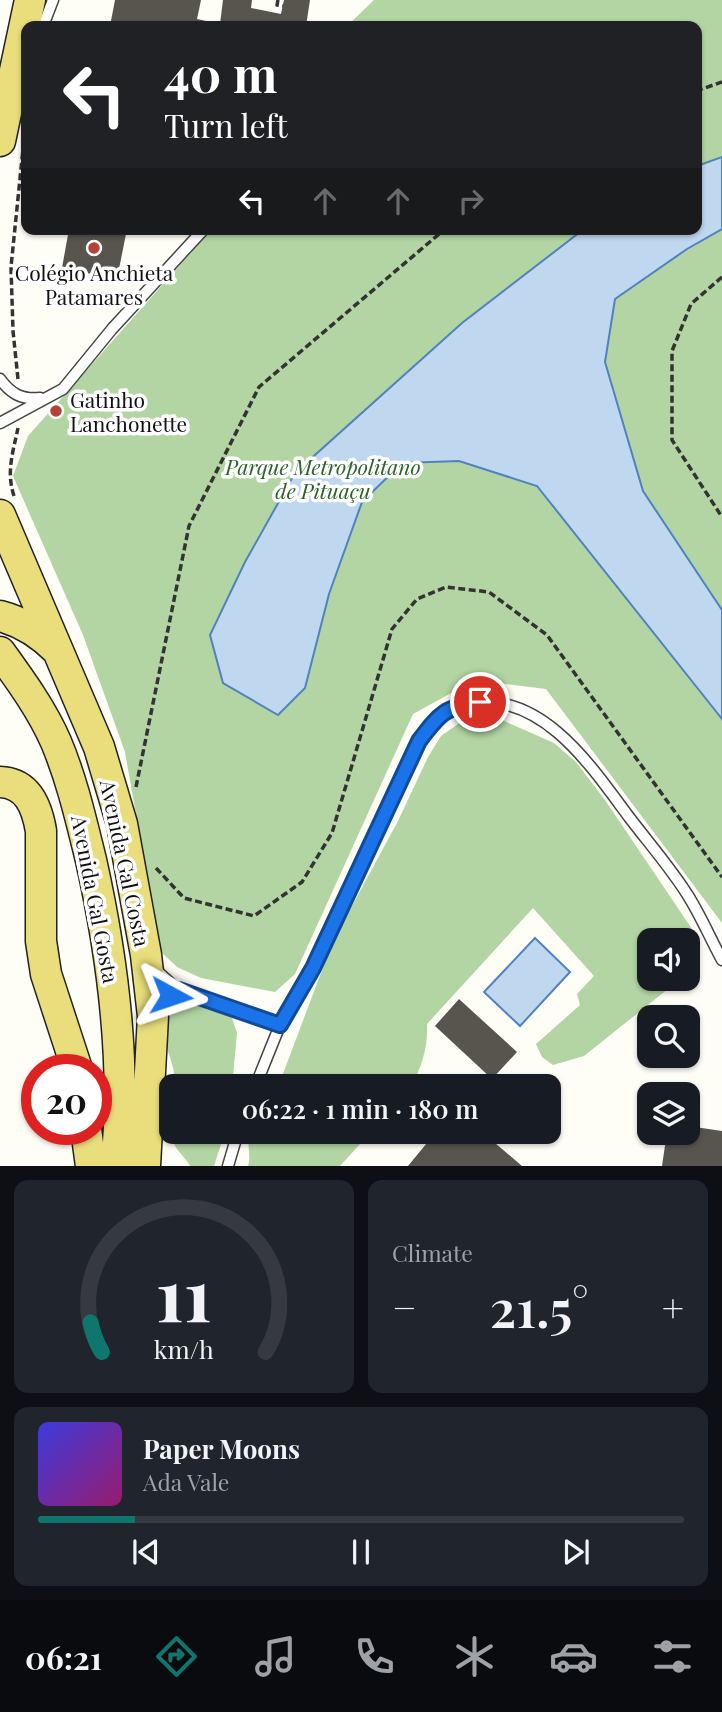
<!DOCTYPE html>
<html lang="en">
<head>
<meta charset="utf-8">
<style>
	body { margin:0; font-family:"Playfair Display",serif; background:#20242c; color:#f1f3f6; height:100vh; display:flex; flex-direction:column; font-size:26px; white-space:nowrap }
	* { box-sizing:border-box; margin:0 }
	p { font-size:23px; color:#9ea1a6 }
	.icon { flex:none; width:38px; height:38px; fill:none; stroke:currentColor; stroke-width:2; stroke-linecap:round; stroke-linejoin:round }
	.map { position:relative; height:1166px; overflow:hidden }
	.panel { display:flex; flex-direction:column; gap:14px; padding:14px; background:#0d0f14; flex:1 }
	.panel>* { flex:none }
	.top-card { position:absolute; left:21px; top:21px; width:681px; height:214px; border-radius:14px; box-shadow:0 2px 5px #0004; background:#202124; color:#fff; overflow:hidden }
	.fabs { position:absolute; left:637px; top:928px; display:grid; gap:14px }
	.fabs a { display:grid; place-items:center; width:63px; height:63px; border-radius:14px; background:#171b24; box-shadow:0 2px 5px #0004; font-size:35px }
	.speed { position:absolute; left:21px; top:1054px; display:flex; gap:14px; font-size:35px; font-weight:700; text-align:center }
	.speed>* { display:grid; place-content:center; width:91px; height:91px; border-radius:50%; background:#171b24; box-shadow:0 2px 5px #0004; line-height:1 }
	.speed .limit { border:10px solid #d22; background:#fff; color:#111 }
	.pin { position:absolute; display:grid; place-items:center; width:60px; height:60px; color:#fff; margin:-30px; border:4px solid #fff; border-radius:50%; box-shadow:0 2px 7px #0007 }
	.me { position:absolute; width:77px; margin:-38px; rotate:95deg; stroke-linejoin:round; filter:drop-shadow(0 0 5px #0008) }
	.turn { display:flex; align-items:center; gap:24px; height:147px; padding:0 28px; font-size:32px }
	.turn .icon { width:91px; height:91px; stroke-width:2.5 }
	.turn b { display:block; font-size:49px; line-height:60px }
	.lanes { display:flex; align-items:center; height:66px; padding:0 28px; background:#0003; justify-content:center; gap:35px; direction:ltr }
	.lanes .off { opacity:.35 }
	.big { font-size:52px; font-weight:600; line-height:1.1 }
	.panel .card { flex:1; display:flex; flex-direction:column; justify-content:center; gap:10px; min-width:0; padding:0 24px; border-radius:14px; background:#20242c }
	.panel .dial { align-items:center; gap:0 }
	.dial svg { height:182px; overflow:visible; fill:none; stroke:#363941; stroke-width:7; stroke-linecap:round; text-anchor:middle }
	.dial text { fill:#f1f3f6; stroke:none }
	.song { display:flex; align-items:center; gap:21px }
	.cover { width:84px; height:84px; border-radius:10px; background:linear-gradient(135deg,hsl(240 70% 55%),hsl(320 70% 35%)) }
	.played { height:7px; border-radius:4px; background:linear-gradient(90deg,#0f766e 15%,#363941 15%) }
	.keys { display:flex; justify-content:space-around; direction:ltr }
	.heat { display:flex; justify-content:space-between; align-items:center; font-size:38px; direction:ltr }
	.panel .tiles { flex:1; display:grid; gap:14px; grid-template-columns:1fr 1fr }
	.card:last-child { grid-column:span 2 }
	.trip { position:absolute; left:159px; top:1074px; width:402px; height:70px; border-radius:14px; background:#171b24; box-shadow:0 2px 5px #0004; font-weight:600; line-height:70px; text-align:center }
	.tab-bar { display:flex; height:112px; justify-content:space-around; align-items:center; background:#090b0e; color:#9ea1a6 }
	.tab-bar .icon { width:49px; height:49px }
	.tab-bar .current { color:#0f766e }
	.tab-bar b { font-size:32px; color:#f1f3f6 }
	.map>svg:first-child { display:block }
	.forest { fill:#b2d5a3 }
	.water { fill:#c0d7f0; stroke:#4f82bf; stroke-width:2 }
	.building { fill:#58544e }
	.lines { fill:none; stroke-linecap:round; stroke-linejoin:round }
	.service-casing { stroke:#444; stroke-width:13 }
	.primary-casing { stroke:#222; stroke-width:33 }
	.path { stroke:#333; stroke-width:3.5; stroke-dasharray:7 3.5; stroke-linecap:butt }
	.service { stroke:#fff; stroke-width:10 }
	.primary { stroke:#e9de7b; stroke-width:30 }
	.route-casing { stroke:#114b97; stroke-width:18 }
	.route { stroke:#1a73e8; stroke-width:12 }
	.poi-dot { fill:#b24338; stroke:#fff; stroke-width:2.5 }
	.labels { text-anchor:middle; dominant-baseline:central; stroke-width:7; stroke-linejoin:round; paint-order:stroke }
	.poi-label { font-size:21px; fill:#111; stroke:#fff }
	.park-label { font-size:21px; font-style:italic; fill:#2b6227; stroke:#fff }
	.street-label { font-size:21px; fill:#111; stroke:#fff }
</style>
</head>
<body>
<div class="map">
<svg width="722" height="1166" viewBox="0 0 722 1166">
	<rect width="100%" height="100%" fill="#fefdf6"/>
	<path class="forest" d="M374 0H722V923L546 689 475 680 413 714 295 974 275 992 201 978 177 967 160 951 125 752 83 635 13 476 28 436 212 229H696V26H347Z
		M493 716 554 743 576 762 605 800 692 929 690 962 688 965V940H649V978H680L678 981 584 1056 553 1065 542 1057 536 1044 580 1005 577 994 594 976 533 908 427 1024C428 1047 422 1066 411 1087H278L333 941 398 821 428 757 441 736 468 717Z
		M185 1001 209 1008 232 1018 237 1033 232 1087H175C177 1050 144 1033 185 1001Z
		M172 1132H225L214 1166H190C184 1154 171 1149 172 1132Z
		M251 1132H371L340 1166H248C252 1155 245 1142 251 1132Z"/>
	<path class="water" d="M722 157V229L687 249 615 299 605 362 643 491 722 610V719L537 486 459 461 402 463 362 502 329 594 305 688 278 715 223 683 210 635 245 562 295 473 462 323 584 229H696L697 166Z
		M535 938 570 972 520 1026 484 992Z"/>
	<path class="building" d="M115 0H201L197 19 220 24 223 0H252L251 8 281 14 284 0H310L306 26H110Z
		M69 229H127L117 279 62 268Z
		M459 999 517 1052 492 1079 435 1026Z
		M688 1126 722 1131V1166H662L667 1132H688Z
		M436 1132H482L522 1166H408Z"/>
	<g class="lines">
		<defs>
			<path id="service" d="M43 26 53 0
				M0 379C11 394 22 400 40 398
				M0 423 63 389 112 329 204 229
				M156 970 179 991 280 1025 255 1087
				M280 1025 313 968 419 741C426 731 433 720 443 712 452 706 463 705 473 703 544 693 593 769 629 817 648 842 670 867 687 894 700 914 710 938 722 960
				M228 1166 238 1132"/>
			<path id="primary" d="M0 141 30 0
				M0 515 99 747 122 824 146 955 153 1016 145 1166
				M0 616C23 622 40 633 57 650
				M0 652C21 681 42 710 56 742 72 780 81 820 91 860 113 959 127 1064 116 1166
				M0 782C28 783 37 807 41 831V941L46 974 77 1069
				M86 1129 91 1166"/>
		</defs>
		<use href="#service" class="service-casing"/>
		<use href="#primary" class="primary-casing"/>
		<path class="path" d="M278 0 277 5 283 6
			M696 91 722 82
			M722 277 691 304 672 351V440L722 517
			M18 379 13 331 11 267 23 149
			M14 496C6 472 13 452 18 428
			M136 787 189 526 259 387 445 229
			M156 868 184 898 254 916 302 882 332 833 392 629 417 599 446 587 489 592 547 635 722 877"/>
		<use href="#service" class="service"/>
		<use href="#primary" class="primary"/>
	</g>
	<g class="lines">
		<defs>
			<path id="route" d="M171 996 179 990 280 1025 313 968 419 741C440 713 445 707 480 702"/>
		</defs>
		<use href="#route" class="route-casing"/>
		<use href="#route" class="route"/>
	</g>
	<g class="poi-dot">
		<circle cx="94" cy="248" r="7"/>
		<circle cx="56" cy="411" r="7"/>
	</g>
	<g class="labels">
		<g class="poi-label">
			<text x="94" y="272">Colégio Anchieta<tspan x="94" dy="24">Patamares</tspan></text>
			<text x="70" y="399" text-anchor="start">Gatinho<tspan x="70" dy="24">Lanchonette</tspan></text>
		</g>
		<g class="park-label">
			<text x="323" y="466">Parque Metropolitano<tspan x="323" dy="24">de Pituaçu</tspan></text>
		</g>
		<g class="street-label">
			<text transform="translate(126 863) rotate(78)">Avenida Gal Costa</text>
			<text transform="translate(96 899) rotate(79)">Avenida Gal Gosta</text>
		</g>
	</g>
</svg>
<div class="fabs">
<a><svg class="icon" aria-label="sound" viewBox="0 0 24 24"><path d="M4 9h4l5-4v14l-5-4H4zM17 9q2 3 0 6"/></svg></a>
<a><svg class="icon" aria-label="search" viewBox="0 0 24 24"><circle cx="10" cy="10" r="6"/><path d="M15 15l6 6"/></svg></a>
<a><svg class="icon" aria-label="layers" viewBox="0 0 24 24"><path d="M12 4l9 5-9 5-9-5zM3 14l9 5 9-5"/></svg></a>
</div>
<div class="speed"><div class="limit">20</div></div>
<div class="pin" style="left:480px;top:702px;background:#d93025"><svg class="icon" aria-label="arrive" viewBox="0 0 24 24"><path d="M6 21V4h12l-3 4 3 4H6"/></svg></div>
<svg class="me" style="left:171px;top:996px" viewBox="-20 -20 40 40"><path d="M0-17L14 15 0 8-14 15z" fill="#1a73e8" stroke="#fff" stroke-width="4"/></svg>
<div class="trip">06:22 · 1 min · 180 m</div>
<div class="top-card">
<div class="turn"><svg class="icon" aria-label="left" viewBox="0 0 24 24"><path d="M17 20v-9H6M10 6l-5 5 5 5"/></svg><div><b>40 m</b>Turn left</div></div>
<div class="lanes"><svg class="icon" aria-label="left" viewBox="0 0 24 24"><path d="M17 20v-9H6M10 6l-5 5 5 5"/></svg><svg class="icon off" aria-label="ahead" viewBox="0 0 24 24"><path d="M12 20V5M6 11l6-6 6 6"/></svg><svg class="icon off" aria-label="ahead" viewBox="0 0 24 24"><path d="M12 20V5M6 11l6-6 6 6"/></svg><svg class="icon off" aria-label="right" viewBox="0 0 24 24"><path d="M7 20v-9h11M14 6l5 5-5 5"/></svg></div>
</div>
</div>
<section class="panel">
<div class="tiles">
<div class="card dial"><svg viewBox="0 0 100 80">
<path d="M14 69A42 42 0 1 1 86 69"/>
<path d="M14 69A42 42 0 0 1 9 56" stroke="#0f766e"/>
<text x="50" y="56" font-size="32" font-weight="700">11</text>
<text x="50" y="72" font-size="11">km/h</text>
</svg></div>
<div class="card"><p>Climate</p>
<div class="heat"><a>−</a><b class="big">21.5°</b><a>+</a></div>
</div>
<div class="card">
<div class="song"><i class="cover"></i><div><b>Paper Moons</b><p>Ada Vale</p></div></div>
<div class="played"></div>
<div class="keys"><svg class="icon" aria-label="previous" viewBox="0 0 24 24"><path d="M18 5L8 12l10 7zM5 5v14"/></svg><svg class="icon" aria-label="pause" viewBox="0 0 24 24"><path d="M8 5v14M16 5v14"/></svg><svg class="icon" aria-label="next" viewBox="0 0 24 24"><path d="M6 5l10 7-10 7zM19 5v14"/></svg></div>
</div>
</div>
</section>
<nav class="tab-bar">
<b>06:21</b>
<svg class="icon current" aria-label="directions" viewBox="0 0 24 24"><path d="M12 3l9 9-9 9-9-9zM9 14v-3h6M13 9l2 2-2 2"/></svg>
<svg class="icon" aria-label="music" viewBox="0 0 24 24"><path d="M9 18V5l10-2v13"/><circle cx="6" cy="18" r="3"/><circle cx="16" cy="16" r="3"/></svg>
<svg class="icon" aria-label="phone" viewBox="0 0 24 24"><path d="M5 4h4l2 5-3 2q2 4 5 5l2-3 5 2v4C11 20 4 13 5 4z"/></svg>
<svg class="icon" aria-label="climate" viewBox="0 0 24 24"><path d="M12 3v18M4 7l16 10M4 17L20 7"/></svg>
<svg class="icon" aria-label="car" viewBox="0 0 24 24"><path d="M5 17H2v-5l4-1 3-4h7l3 4 3 1v5h-3M9 17h6M6 11h13"/><circle cx="7" cy="17" r="2"/><circle cx="17" cy="17" r="2"/></svg>
<svg class="icon" aria-label="filters" viewBox="0 0 24 24"><path d="M4 7h16M4 17h16"/><circle cx="9" cy="7" r="2"/><circle cx="15" cy="17" r="2"/></svg>
</nav>
</body>
</html>
